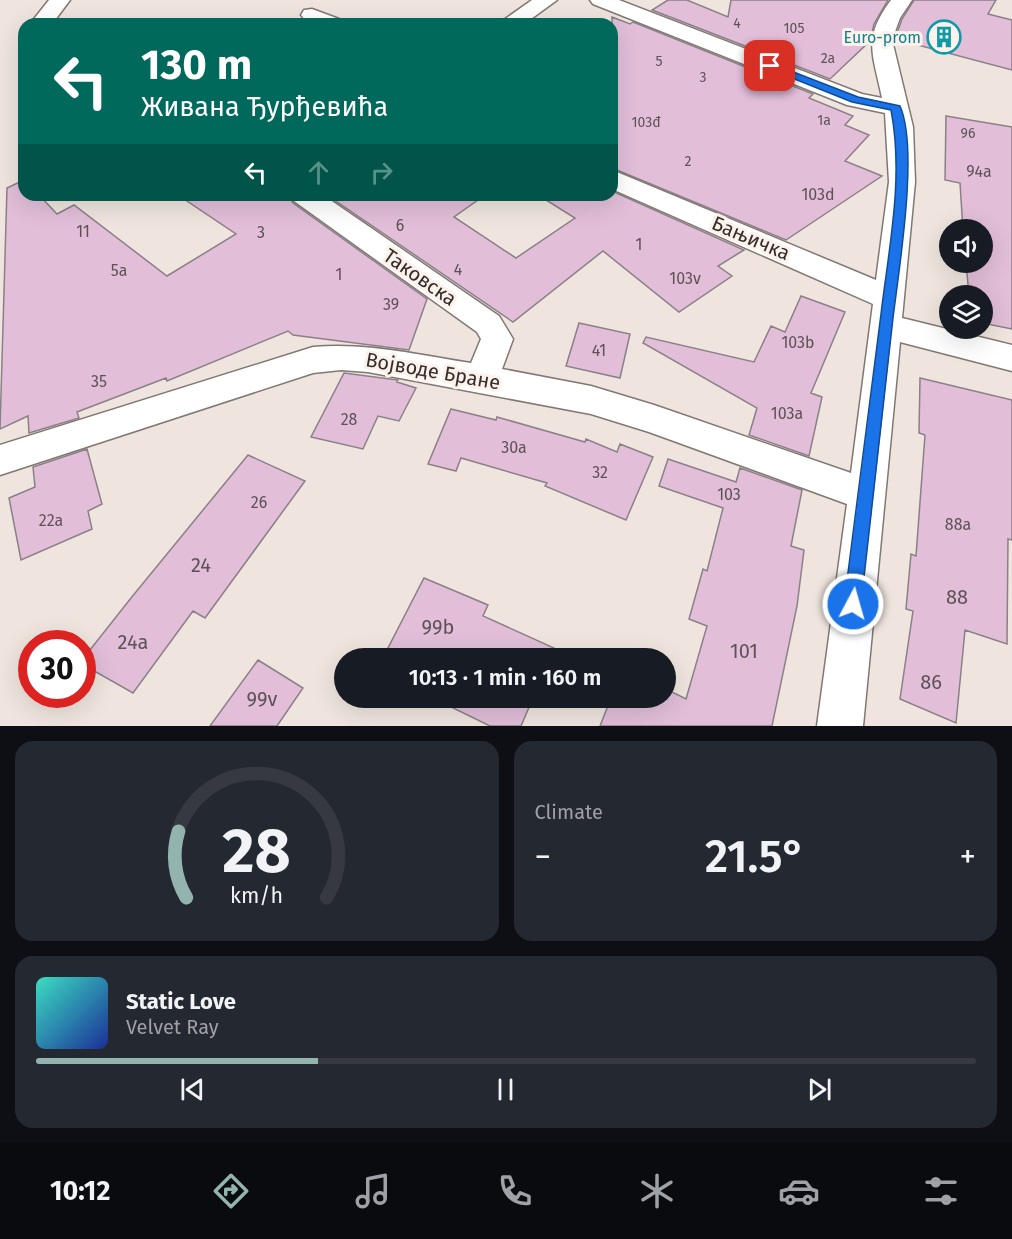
<!DOCTYPE html>
<html lang="en">
<head>
<meta charset="utf-8">
<style>
	body { margin:0; font-family:"Fira Sans",sans-serif; background:#242831; color:#f1f3f6; height:100vh; display:flex; flex-direction:column; font-size:22px; white-space:nowrap }
	* { box-sizing:border-box; margin:0 }
	p { font-size:20px; color:#9ea1a6 }
	.icon { flex:none; width:33px; height:33px; fill:none; stroke:currentColor; stroke-width:2; stroke-linecap:round; stroke-linejoin:round }
	.map { position:relative; height:726px; overflow:hidden }
	.side { display:flex; flex-direction:column; gap:15px; padding:15px; background:#0d0f14; flex:1 }
	.side>* { flex:none }
	.guide { position:absolute; left:18px; top:18px; width:600px; height:183px; border-radius:18px; box-shadow:0 6px 24px #0002; background:#00695c; color:#fff; overflow:hidden }
	.fabs { position:absolute; left:939px; top:219px; display:grid; gap:12px }
	.fabs a { display:grid; place-items:center; width:54px; height:54px; border-radius:50%; background:#171b24; box-shadow:0 6px 24px #0002; font-size:30px }
	.speed { position:absolute; left:18px; top:630px; display:flex; gap:12px; font-size:30px; font-weight:700; text-align:center }
	.speed>* { display:grid; place-content:center; width:78px; height:78px; border-radius:50%; background:#171b24; box-shadow:0 6px 24px #0002; line-height:1 }
	.speed .limit { border:9px solid #d22; background:#fff; color:#111 }
	.pin { position:absolute; display:grid; place-items:center; width:51px; height:51px; color:#fff; margin:-26px; border-radius:12px; box-shadow:0 3px 9px #0006 }
	.me { position:absolute; width:66px; margin:-33px; rotate:6deg; stroke-linejoin:round; filter:drop-shadow(0 0 4px #0008) }
	.turn { display:flex; align-items:center; gap:21px; height:126px; padding:0 24px; font-size:27px }
	.turn .icon { width:78px; height:78px; stroke-width:2.5 }
	.turn b { display:block; font-size:42px; line-height:51px }
	.lanes { display:flex; align-items:center; height:57px; padding:0 24px; background:#0003; justify-content:center; gap:30px; direction:ltr }
	.lanes .off { opacity:.35 }
	.big { font-size:45px; font-weight:600; line-height:1.1 }
	.side .widget { flex:1; display:flex; flex-direction:column; justify-content:center; gap:9px; min-width:0; padding:0 21px; border-radius:18px; background:#242831 }
	.side .dial { align-items:center; gap:0 }
	.dial svg { height:156px; overflow:visible; fill:none; stroke:#363941; stroke-width:7; stroke-linecap:round; text-anchor:middle }
	.dial text { fill:#f1f3f6; stroke:none }
	.song { display:flex; align-items:center; gap:18px }
	.cover { width:72px; height:72px; border-radius:9px; background:linear-gradient(135deg,hsl(170 70% 55%),hsl(230 70% 35%)) }
	.played { height:6px; border-radius:3px; background:linear-gradient(90deg,#92b3ae 30%,#363941 30%) }
	.keys { display:flex; justify-content:space-around; direction:ltr }
	.heat { display:flex; justify-content:space-between; align-items:center; font-size:33px; direction:ltr }
	.side .tiles { flex:1; display:grid; gap:15px; grid-template-columns:1fr 1fr }
	.widget:last-child { grid-column:span 2 }
	.trip { position:absolute; left:334px; top:648px; width:342px; height:60px; border-radius:30px; background:#171b24; box-shadow:0 6px 24px #0002; font-weight:600; line-height:60px; text-align:center }
	.tab-bar { display:flex; height:96px; justify-content:space-around; align-items:center; background:#090b0e; color:#9ea1a6 }
	.tab-bar .icon { width:42px; height:42px }
	.tab-bar .selected { color:#92b3ae }
	.tab-bar b { font-size:27px; color:#f1f3f6 }
	.map>svg:first-child { display:block }
	.building { fill:#e2bed9; stroke:#8a8087; stroke-width:1.5 }
	.lines { fill:none; stroke-linecap:round; stroke-linejoin:round }
	.minor-casing { stroke:#817872; stroke-width:3 }
	.minor { fill:#fff; fill-rule:evenodd }
	.route { fill:#1a73e8; stroke:#114b97; stroke-width:1.5 }
	.labels { text-anchor:middle; dominant-baseline:central; stroke-width:6; stroke-linejoin:round; paint-order:stroke }
	.far-number-label { font-size:14px; fill:#5e5257 }
	.far-culture-label { font-size:16px; fill:#0d838f; stroke:#fdf2eb; text-anchor:end }
	.number-label { font-size:16px; fill:#5e5257 }
	.street-label { font-size:20px; fill:#322e2c; stroke:#fdf2eb }
	.near-number-label { font-size:20px; fill:#5e5257 }
</style>
</head>
<body>
<div class="map">
<svg width="1012" height="726" viewBox="0 0 1012 726">
	<rect width="100%" height="100%" fill="#efe5de"/>
	<path class="building" d="M668 0H687L728 17 731 0H888L874 24 870 41 830 79 652 10Z
		M914 0H996L988 14 1012 20V70L895 39 902 19Z
		M612 17 630 24 633 22 813 94 809 98 853 116 845 125 869 135 845 161 882 176 786 240 612 168Z
		M946 116 1012 127V329L982 323V296H969L966 262H982V230H963L960 183 945 180Z
		M24 180V195H39L57 214 74 205 167 276 236 234 178 195H288L293 203 427 299 409 350 293 335 288 331 167 381 166 378 77 412 79 418 29 433 28 416 0 429 7 188Z
		M612 191 744 250 718 266 732 276 679 312 603 251 513 322 327 195H485L454 217 516 258 575 218 538 195H612Z
		M801 296 845 312 811 393 822 397 809 456 749 435 757 408 643 343 646 337 754 362 771 326 785 332Z
		M579 323 630 334 620 378 566 366Z
		M344 373 398 380 397 382 416 388 399 421 378 416 363 449 311 437Z
		M920 378 1012 400V540L1008 539 1007 644 965 630 956 723 900 699 913 611 906 609 911 554 916 556 925 435 919 433Z
		M451 409 496 420 497 417 585 442 586 439 617 452 620 444 653 457 626 520 545 486 547 483 461 458 456 471 428 464Z
		M87 449 102 504 88 511 92 529 21 560 9 498 35 487 33 467Z
		M248 455 305 481 205 618 193 611 133 693 82 664V660L131 598Z
		M668 459 736 482 740 468 802 490 791 546 804 550 797 606 772 726H600L611 698H666V689L686 699 707 626 689 619 703 569 707 571 723 508 659 486Z
		M424 578 488 605 483 616 554 648 549 658H410L388 648Z
		M258 660 303 688 277 726H210Z
		M458 698H533L521 726H490L453 708Z"/>
	<g class="lines">
		<defs>
			<path id="minor" d="M49 0H70L52 24H30Z
				M532 0H557L524 24H498Z
				M590 0H619L862 94 882 98C873 53 862 39 891 0H912L900 18 892 40 913 127 915 182 902 318 1012 345V371L900 342 863 726H817L847 504 649 432 591 414 368 372 341 370 313 373 0 475V445L313 347C366 342 419 355 471 363L481 339 477 332 294 201 290 195H323L499 316 513 339 502 369 591 386 654 405 851 473 873 304 612 189V170L876 280 889 182 885 113 847 105 593 4Z
				M312 9 339 19 342 24C328 24 310 28 301 15L304 10Z"/>
		</defs>
		<use href="#minor" class="minor-casing"/>
		<use href="#minor" class="minor"/>
	</g>
	<path class="route" d="M770 63 858 97 900 106C919 149 899 268 893 318 883 414 872 509 861 604L859 610 853 613 847 610 844 604C857 508 869 411 881 314 889 247 904 177 891 110L852 102 767 68V64Z"/>
	<defs>
		<symbol id="building-ring" viewBox="-11 -11 22 22"><circle r="9.5" fill="#fdf2eb" stroke="#0f9aa8" stroke-width="1.5"/><path d="M-4-6H4V6H1V3H-1V6H-4ZM-2.5-4.3h1.7v1.8h-1.7ZM.8-4.3h1.7v1.8H.8ZM-2.5-1h1.7V.8h-1.7ZM.8-1h1.7V.8H.8Z" fill="#0f9aa8"/></symbol>
	</defs>
	<g fill-rule="evenodd">
		<use href="#building-ring" x="925" y="18" width="38" height="38"/>
	</g>
	<g class="labels">
		<g class="far-number-label">
			<text x="737" y="23">4</text>
			<text x="794" y="28">105</text>
			<text x="828" y="58">2a</text>
			<text x="659" y="61">5</text>
			<text x="703" y="77">3</text>
			<text x="824" y="120">1a</text>
			<text x="646" y="122">103đ</text>
			<text x="968" y="133">96</text>
			<text x="688" y="161">2</text>
		</g>
		<g class="far-culture-label">
			<text x="921" y="37">Euro-prom</text>
		</g>
		<g class="number-label">
			<text x="979" y="171">94a</text>
			<text x="818" y="194">103d</text>
			<text x="400" y="225">6</text>
			<text x="83" y="231">11</text>
			<text x="261" y="232">3</text>
			<text x="639" y="244">1</text>
			<text x="458" y="269">4</text>
			<text x="119" y="270">5a</text>
			<text x="339" y="274">1</text>
			<text x="685" y="278">103v</text>
			<text x="391" y="304">39</text>
			<text x="798" y="342">103b</text>
			<text x="599" y="350">41</text>
			<text x="99" y="381">35</text>
			<text x="787" y="413">103a</text>
			<text x="349" y="419">28</text>
			<text x="514" y="447">30a</text>
			<text x="600" y="472">32</text>
			<text x="729" y="494">103</text>
			<text x="259" y="502">26</text>
			<text x="51" y="520">22a</text>
			<text x="958" y="524">88a</text>
		</g>
		<g class="street-label">
			<text transform="translate(751 238) rotate(23)">Бањичка</text>
			<text transform="translate(420 277) rotate(35)">Таковска</text>
			<text transform="translate(433 371) rotate(10)">Војводе Бране</text>
		</g>
		<g class="near-number-label">
			<text x="201" y="565">24</text>
			<text x="957" y="597">88</text>
			<text x="438" y="627">99b</text>
			<text x="133" y="642">24a</text>
			<text x="744" y="651">101</text>
			<text x="931" y="682">86</text>
			<text x="262" y="699">99v</text>
		</g>
	</g>
</svg>
<div class="fabs">
<a><svg class="icon" aria-label="sound" viewBox="0 0 24 24"><path d="M4 9h4l5-4v14l-5-4H4zM17 9q2 3 0 6"/></svg></a>
<a><svg class="icon" aria-label="layers" viewBox="0 0 24 24"><path d="M12 4l9 5-9 5-9-5zM3 14l9 5 9-5"/></svg></a>
</div>
<div class="speed"><div class="limit">30</div></div>
<div class="pin" style="left:770px;top:66px;background:#d93025"><svg class="icon" aria-label="arrive" viewBox="0 0 24 24"><path d="M6 21V4h12l-3 4 3 4H6"/></svg></div>
<svg class="me" style="left:853px;top:604px" viewBox="-20 -20 40 40"><circle r="17" fill="#1a73e8" stroke="#fff" stroke-width="3"/><path d="M0-11L8 9 0 5-8 9z" fill="#fff"/></svg>
<div class="trip">10:13 · 1 min · 160 m</div>
<div class="guide">
<div class="turn"><svg class="icon" aria-label="left" viewBox="0 0 24 24"><path d="M17 20v-9H6M10 6l-5 5 5 5"/></svg><div><b>130 m</b>Живана Ђурђевића</div></div>
<div class="lanes"><svg class="icon" aria-label="left" viewBox="0 0 24 24"><path d="M17 20v-9H6M10 6l-5 5 5 5"/></svg><svg class="icon off" aria-label="ahead" viewBox="0 0 24 24"><path d="M12 20V5M6 11l6-6 6 6"/></svg><svg class="icon off" aria-label="right" viewBox="0 0 24 24"><path d="M7 20v-9h11M14 6l5 5-5 5"/></svg></div>
</div>
</div>
<section class="side">
<div class="tiles">
<div class="widget dial"><svg viewBox="0 0 100 80">
<path d="M14 69A42 42 0 1 1 86 69"/>
<path d="M14 69A42 42 0 0 1 10 35" stroke="#92b3ae"/>
<text x="50" y="56" font-size="32" font-weight="700">28</text>
<text x="50" y="72" font-size="11">km/h</text>
</svg></div>
<div class="widget"><p>Climate</p>
<div class="heat"><a>−</a><b class="big">21.5°</b><a>+</a></div>
</div>
<div class="widget">
<div class="song"><i class="cover"></i><div><b>Static Love</b><p>Velvet Ray</p></div></div>
<div class="played"></div>
<div class="keys"><svg class="icon" aria-label="previous" viewBox="0 0 24 24"><path d="M18 5L8 12l10 7zM5 5v14"/></svg><svg class="icon" aria-label="pause" viewBox="0 0 24 24"><path d="M8 5v14M16 5v14"/></svg><svg class="icon" aria-label="next" viewBox="0 0 24 24"><path d="M6 5l10 7-10 7zM19 5v14"/></svg></div>
</div>
</div>
</section>
<nav class="tab-bar">
<b>10:12</b>
<svg class="icon selected" aria-label="directions" viewBox="0 0 24 24"><path d="M12 3l9 9-9 9-9-9zM9 14v-3h6M13 9l2 2-2 2"/></svg>
<svg class="icon" aria-label="music" viewBox="0 0 24 24"><path d="M9 18V5l10-2v13"/><circle cx="6" cy="18" r="3"/><circle cx="16" cy="16" r="3"/></svg>
<svg class="icon" aria-label="phone" viewBox="0 0 24 24"><path d="M5 4h4l2 5-3 2q2 4 5 5l2-3 5 2v4C11 20 4 13 5 4z"/></svg>
<svg class="icon" aria-label="climate" viewBox="0 0 24 24"><path d="M12 3v18M4 7l16 10M4 17L20 7"/></svg>
<svg class="icon" aria-label="car" viewBox="0 0 24 24"><path d="M5 17H2v-5l4-1 3-4h7l3 4 3 1v5h-3M9 17h6M6 11h13"/><circle cx="7" cy="17" r="2"/><circle cx="17" cy="17" r="2"/></svg>
<svg class="icon" aria-label="filters" viewBox="0 0 24 24"><path d="M4 7h16M4 17h16"/><circle cx="9" cy="7" r="2"/><circle cx="15" cy="17" r="2"/></svg>
</nav>
</body>
</html>
